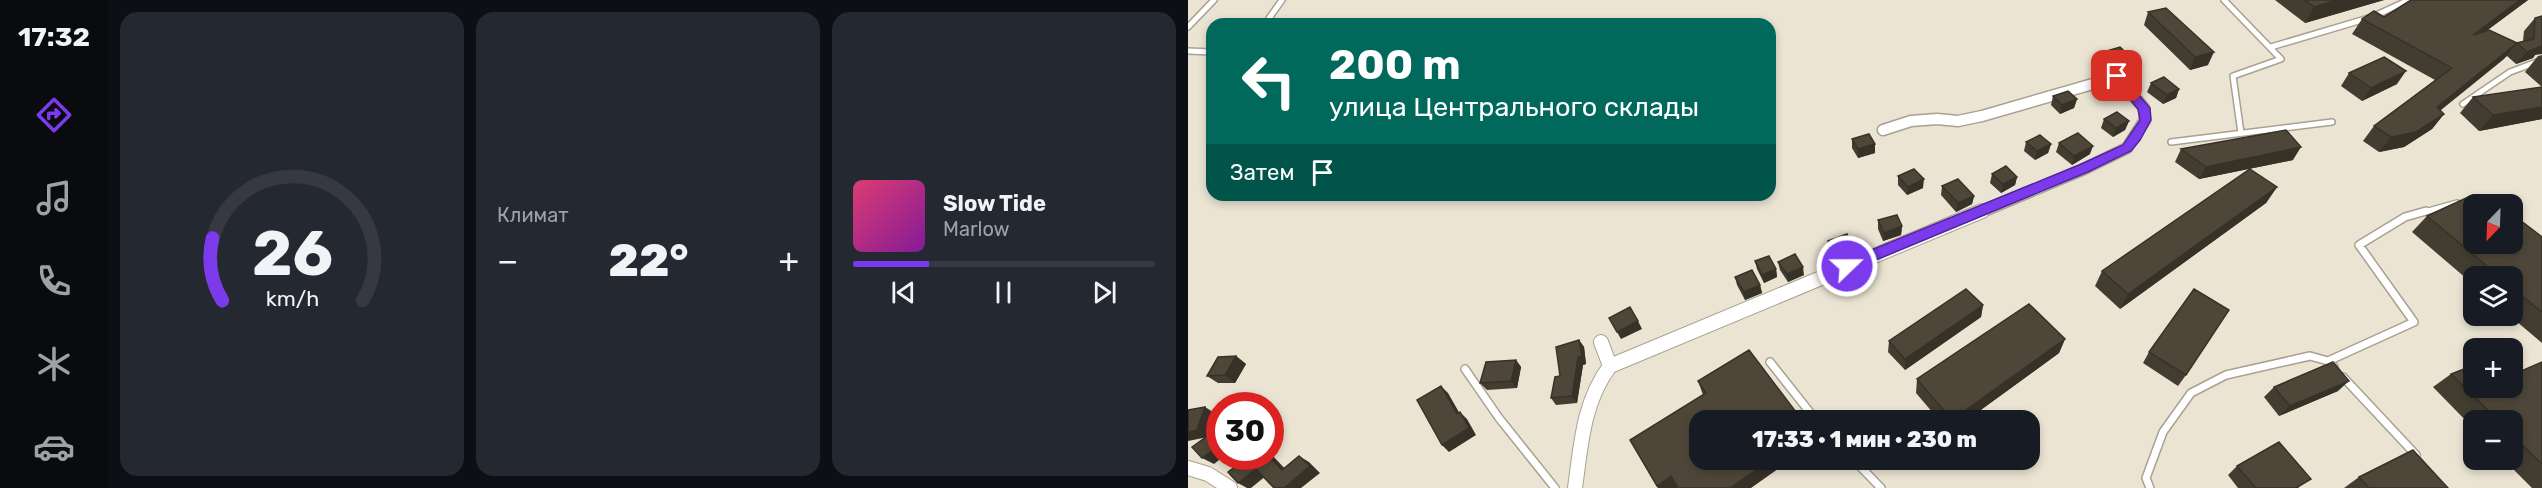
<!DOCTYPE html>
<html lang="ru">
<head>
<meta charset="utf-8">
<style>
	body { margin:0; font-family:Rubik,sans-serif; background:#242831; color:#f1f3f6; height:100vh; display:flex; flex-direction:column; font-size:22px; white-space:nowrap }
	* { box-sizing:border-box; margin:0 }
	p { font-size:20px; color:#9ea1a6 }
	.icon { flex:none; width:33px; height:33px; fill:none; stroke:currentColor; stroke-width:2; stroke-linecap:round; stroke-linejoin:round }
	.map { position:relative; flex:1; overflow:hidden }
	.drawer { display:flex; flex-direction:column; gap:12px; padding:12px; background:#0d0f14; width:1080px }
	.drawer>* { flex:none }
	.top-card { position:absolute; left:18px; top:18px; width:570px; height:183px; border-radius:18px; box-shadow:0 3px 9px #0003; background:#00695c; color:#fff; overflow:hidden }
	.needle { width:39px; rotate:203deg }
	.controls { position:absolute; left:1275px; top:194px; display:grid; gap:12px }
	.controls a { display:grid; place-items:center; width:60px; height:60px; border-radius:12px; background:#171b24; box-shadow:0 3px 9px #0003; font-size:30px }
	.speed { position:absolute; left:18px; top:392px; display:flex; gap:12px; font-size:30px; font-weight:700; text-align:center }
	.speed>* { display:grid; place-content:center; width:78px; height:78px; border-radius:50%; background:#171b24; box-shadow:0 3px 9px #0003; line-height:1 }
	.speed .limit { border:9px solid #d22; background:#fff; color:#111 }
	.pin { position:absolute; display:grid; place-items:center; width:51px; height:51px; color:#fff; margin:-26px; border-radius:12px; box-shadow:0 3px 9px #0006 }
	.me { position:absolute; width:66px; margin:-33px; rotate:68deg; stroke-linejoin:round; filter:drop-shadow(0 0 4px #0008) }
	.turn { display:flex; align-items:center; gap:21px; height:126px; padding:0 24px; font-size:27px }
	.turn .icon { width:78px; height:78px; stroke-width:2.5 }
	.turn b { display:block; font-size:42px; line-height:51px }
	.then { display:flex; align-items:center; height:57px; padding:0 24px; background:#0003; gap:12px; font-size:22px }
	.big { font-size:45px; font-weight:800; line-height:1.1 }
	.drawer .widget { flex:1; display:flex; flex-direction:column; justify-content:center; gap:9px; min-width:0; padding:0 21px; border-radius:18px; background:#242831 }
	.drawer .dial { align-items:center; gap:0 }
	.dial svg { height:156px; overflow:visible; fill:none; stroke:#363941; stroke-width:7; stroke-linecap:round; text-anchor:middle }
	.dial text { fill:#f1f3f6; stroke:none }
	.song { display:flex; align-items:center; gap:18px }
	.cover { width:72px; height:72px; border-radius:9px; background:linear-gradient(135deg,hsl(340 70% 55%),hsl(290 70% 35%)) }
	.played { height:6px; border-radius:3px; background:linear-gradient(90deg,#7c3aed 25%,#363941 25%) }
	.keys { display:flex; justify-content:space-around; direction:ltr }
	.heat { display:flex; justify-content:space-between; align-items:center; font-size:33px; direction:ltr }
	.drawer .tiles { flex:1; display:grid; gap:12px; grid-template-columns:repeat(3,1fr) }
	.trip { position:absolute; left:501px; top:410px; width:351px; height:60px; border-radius:18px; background:#171b24; box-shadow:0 3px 9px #0003; font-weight:800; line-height:60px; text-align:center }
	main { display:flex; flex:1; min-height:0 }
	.dock { display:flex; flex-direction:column; width:108px; justify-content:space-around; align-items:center; background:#090b0e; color:#9ea1a6 }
	.dock .icon { width:42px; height:42px }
	.dock .on { color:#7c3aed }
	.dock b { font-size:27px; color:#f1f3f6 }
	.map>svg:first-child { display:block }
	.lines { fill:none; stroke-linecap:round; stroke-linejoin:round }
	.service-far1-casing { stroke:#a8a191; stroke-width:8 }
	.service-casing { stroke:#a8a191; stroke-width:10 }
	.minor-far1-casing { stroke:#a8a191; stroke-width:13 }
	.minor-casing { stroke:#a8a191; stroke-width:16 }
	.service-far1 { stroke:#fff; stroke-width:5 }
	.service { stroke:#fff; stroke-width:7 }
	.minor-far1 { stroke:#fff; stroke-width:10 }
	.minor { stroke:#fff; stroke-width:14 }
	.wall { fill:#433d31 }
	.shaded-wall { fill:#373228 }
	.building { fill:#4e4739; stroke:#373228; stroke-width:1.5 }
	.route { fill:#7c3aed; stroke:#51269a; stroke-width:1.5 }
</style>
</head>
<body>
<main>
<nav class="dock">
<b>17:32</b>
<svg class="icon on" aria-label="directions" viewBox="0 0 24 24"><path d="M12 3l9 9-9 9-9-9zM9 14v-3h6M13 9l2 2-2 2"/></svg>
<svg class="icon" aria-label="music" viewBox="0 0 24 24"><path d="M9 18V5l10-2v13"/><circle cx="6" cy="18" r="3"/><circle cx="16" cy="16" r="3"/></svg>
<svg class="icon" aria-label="phone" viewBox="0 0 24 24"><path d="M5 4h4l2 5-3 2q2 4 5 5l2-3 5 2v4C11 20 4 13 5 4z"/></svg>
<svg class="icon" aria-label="climate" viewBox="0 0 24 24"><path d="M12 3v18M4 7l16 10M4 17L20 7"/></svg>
<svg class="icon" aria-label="car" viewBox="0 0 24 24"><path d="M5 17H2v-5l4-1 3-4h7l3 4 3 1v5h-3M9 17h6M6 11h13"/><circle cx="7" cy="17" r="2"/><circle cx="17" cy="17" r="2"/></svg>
</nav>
<section class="drawer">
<div class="tiles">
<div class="widget dial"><svg viewBox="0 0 100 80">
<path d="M14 69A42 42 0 1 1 86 69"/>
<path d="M14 69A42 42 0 0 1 9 37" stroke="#7c3aed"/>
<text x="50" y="56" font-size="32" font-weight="700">26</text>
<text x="50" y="72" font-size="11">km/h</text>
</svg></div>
<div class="widget"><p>Климат</p>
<div class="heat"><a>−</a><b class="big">22°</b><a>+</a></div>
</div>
<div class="widget">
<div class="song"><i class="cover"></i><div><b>Slow Tide</b><p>Marlow</p></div></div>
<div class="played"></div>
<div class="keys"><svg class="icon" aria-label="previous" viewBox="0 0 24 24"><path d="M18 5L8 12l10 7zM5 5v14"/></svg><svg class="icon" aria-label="pause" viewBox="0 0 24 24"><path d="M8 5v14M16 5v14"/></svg><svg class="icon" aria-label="next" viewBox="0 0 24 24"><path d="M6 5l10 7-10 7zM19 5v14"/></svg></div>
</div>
</div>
</section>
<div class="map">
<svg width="1354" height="488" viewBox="0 0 1354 488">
	<rect width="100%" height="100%" fill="#ebe4d3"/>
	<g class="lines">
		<defs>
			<path id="service-far1" d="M1036 0 1093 59 1045 76 1053 133
				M77 24 94 0
				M0 27 26 0
				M1083 47 1184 17 1221 0
				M0 51 24 52
				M1275 104 1322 72 1354 60
				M983 142 1144 122
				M1233 213 1269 203"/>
			<path id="service" d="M1140 361 1226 322 1171 245 1217 217 1238 211
				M582 362 628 420
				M277 369 311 418 367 488
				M1155 377 1228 455
				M665 459 693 488
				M962 488 958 478 975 432 1003 393 1038 375 1122 356 1140 361 1146 367"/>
			<path id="minor-far1" d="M695 130 723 121 749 119 770 121 794 116 929 77 956 108 957 120 939 148 896 169 791 213"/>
			<path id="minor" d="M413 342 422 366
				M0 468 20 474 42 488
				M387 488C393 445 395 402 422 366L794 211"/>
		</defs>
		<use href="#service-far1" class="service-far1-casing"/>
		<use href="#service" class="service-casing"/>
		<use href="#minor-far1" class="minor-far1-casing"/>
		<use href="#minor" class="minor-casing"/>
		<use href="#service-far1" class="service-far1"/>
		<use href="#service" class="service"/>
		<use href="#minor-far1" class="minor-far1"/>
		<use href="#minor" class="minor"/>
	</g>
	<path class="wall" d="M1087 0H1196L1117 23Z
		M1223 0H1340L1299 30 1328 43 1335 41 1336 31 1347 18V55L1345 58 1328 64 1319 56 1252 110 1256 114 1244 129 1216 147 1191 152 1175 141 1186 126 1247 80 1164 34 1174 19 1196 17Z
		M960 12 1020 65 1002 70 956 25Z
		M915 52 939 66 922 71 912 61Z
		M1354 55V87L1337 72 1350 56Z
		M1161 73 1209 84 1174 101 1153 86Z
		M963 83 991 89 988 98 975 104 959 92Z
		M1354 87V119L1291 131 1272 113 1285 97Z
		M865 96 889 99 886 108 872 114 863 105Z
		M916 119 941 121 937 130 925 137 913 128Z
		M664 139 687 153 670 158 664 148Z
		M838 142 863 144 860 153 847 160 836 151Z
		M871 143 902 154 884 165 868 152Z
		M993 149 1105 160 1011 179 987 162Z
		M804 174 829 177 827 185 813 193 802 183Z
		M710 176 735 188 719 195 710 185Z
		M754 186 786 196 784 204 768 212 753 195Z
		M1089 187 1078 203 932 309 907 286 914 271Z
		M1286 204 1354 237V343L1321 315H1324V276H1286V285L1224 232 1239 216Z
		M690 220 714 226 713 235 695 241 690 229Z
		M640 241 665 246 666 255 647 262 640 249Z
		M567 261 588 269 589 277 576 283 569 269Z
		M590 262 616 275 600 282 592 270Z
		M547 277 572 285 574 293 557 300 549 285Z
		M795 305 793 317 717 370 700 352 701 341Z
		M877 339 871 353 779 420H751L728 393 729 379Z
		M391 340 396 347 398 364 395 365 389 403 368 405 363 398 372 376Z
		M561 350 563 488H470L442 440 515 395 510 381Z
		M961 352 998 375 990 386 955 363Z
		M48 356 58 364 47 383H30L19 376Z
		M328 360 333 367 329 388 299 390 292 383Z
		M1354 362V488H1344L1315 459H1324V420H1286V429L1245 387 1263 374 1324 387Z
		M1086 387 1150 391 1091 416 1076 397Z
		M1049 466 1112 488H1050L1040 475Z
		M1171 477 1260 488H1156Z"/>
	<path class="shaded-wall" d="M1149 0H1196L1117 23 1126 7Z
		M1332 0H1340L1273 50 1285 35Z
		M1329 43 1316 59 1237 123 1249 107Z
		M1354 43V54L1347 55 1345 58 1328 64 1339 52Z
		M1026 52 1020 65 1002 70 1007 57Z
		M942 57 939 66 922 71 925 62Z
		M1218 71 1209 84 1174 101 1183 88Z
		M991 89 988 98 975 104 979 95Z
		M889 99 886 108 872 114 874 105Z
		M1354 107V119L1291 131 1305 115Z
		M1256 114 1244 129 1216 147 1191 152 1203 137Z
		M941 121 937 130 925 137 928 128Z
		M687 144V153L670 158V149Z
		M863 144 860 153 847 160 849 151Z
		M905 146 902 154 884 165 886 156Z
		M1113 147 1105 160 1011 179 1018 167Z
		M829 177 827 185 813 193 815 184Z
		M736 179 735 188 719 195 720 187Z
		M1089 187 1078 203 932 309 940 294Z
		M786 196 784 204 768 212 770 203Z
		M714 226 713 235 695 241 696 233Z
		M665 246 666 255 647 262 646 254Z
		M615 267 616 275 600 282 599 274Z
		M588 269 589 277 576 283 574 275Z
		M572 285 574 293 557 300 556 292Z
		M795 305 793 317 717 370V359Z
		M450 321 454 329 433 339 429 332Z
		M877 339 871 353 779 420H764Z
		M391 340 396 347 398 364 395 365 389 403 384 396Z
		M48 356 58 364 47 383 37 375Z
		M328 360 333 367 329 388 323 381Z
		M1161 381 1150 391 1091 416 1102 406Z
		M253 386 260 393 276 421 269 414Z
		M17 407 28 414 20 437 0 441V432Z
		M272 412 279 419 288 435 261 452 254 445Z
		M32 445V456H36L26 464 14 458Z
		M82 453 104 476 94 470 81 456H82Z
		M111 456 121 462 132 473 113 488H96Z
		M584 459H604L563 488H542Z
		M68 469 79 475 63 488H59L50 483Z
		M483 476 489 488H470L469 486Z"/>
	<path class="building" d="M1117 0H1149L1126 7Z
		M1223 0H1332L1285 35 1301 30 1329 43 1249 107 1256 114 1228 132 1203 137 1186 126 1264 68 1174 19 1186 11 1196 17Z
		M978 8 1026 52 1007 57 960 12Z
		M1354 16V46L1339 52 1329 43 1346 39 1347 18Z
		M932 47 942 57 925 62 915 52Z
		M1196 57 1218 71 1183 88 1161 73Z
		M976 77 991 89 979 95 963 83Z
		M1354 87V107L1305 115 1285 97Z
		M880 91 889 99 874 105 865 96Z
		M929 112 941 121 928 128 916 119Z
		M1098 130 1113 147 1018 167 993 149Z
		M890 133 905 146 886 156 871 143Z
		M681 134 687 144 670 149 664 139Z
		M852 135 863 144 849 151 838 142Z
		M818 166 829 177 815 184 804 174Z
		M726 169 736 179 720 187 710 176Z
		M1062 169 1089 187 940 294 914 271Z
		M770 179 786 196 770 203 754 186Z
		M1285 195 1296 204H1286V243H1324V214L1354 237V312L1324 288V276H1311L1239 216Z
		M709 215 714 226 696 233 690 220Z
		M659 234 665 246 646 254 640 241Z
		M607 254 615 267 599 274 590 262Z
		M581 256 588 269 574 275 567 261Z
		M564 270 572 285 556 292 547 277Z
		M778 289 795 305 717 359 701 341Z
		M1006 289 1041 310 998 375 961 352Z
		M841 304 877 339 764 420 729 379Z
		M442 307 450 321 429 332 421 318Z
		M391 340 394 356 390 357 384 396 363 398 367 377 372 376 368 347Z
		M561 350 614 420H512V459H584L542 488H490L483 476 469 486 442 440 518 393 510 381Z
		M48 356 37 375 19 376 30 357Z
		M328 360 323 381 292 383 298 362Z
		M1145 362 1161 381 1102 406 1086 387Z
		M1354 362V464L1324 435V420H1310L1263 374 1286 365V387H1324V375Z
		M253 386 269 414 272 412 281 428 254 445 229 400Z
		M17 407 9 430 0 432V410Z
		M32 427V445L14 458 4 447Z
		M1091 442 1123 479 1108 488H1068L1049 466Z
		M1225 450 1260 488H1181L1171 477Z
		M61 456H81L94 470 111 456 122 466 96 488H86L68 469 50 483 40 472Z"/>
	<path class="route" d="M929 73 933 74 962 108 963 120 952 140 943 151 900 172 664 270H654L652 266 654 262 891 165 935 145 952 120 950 109 923 76Z"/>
</svg>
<div class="controls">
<a><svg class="needle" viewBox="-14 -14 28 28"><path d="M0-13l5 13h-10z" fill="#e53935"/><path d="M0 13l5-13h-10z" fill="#9ea1a6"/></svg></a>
<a><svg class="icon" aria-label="layers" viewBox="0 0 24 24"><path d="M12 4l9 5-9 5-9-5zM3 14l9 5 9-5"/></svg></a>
<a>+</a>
<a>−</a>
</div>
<div class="speed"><div class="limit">30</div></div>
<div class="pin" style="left:929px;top:76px;background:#d93025"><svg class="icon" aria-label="arrive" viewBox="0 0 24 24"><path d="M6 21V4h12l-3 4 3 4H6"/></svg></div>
<svg class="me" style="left:659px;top:266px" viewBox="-20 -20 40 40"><circle r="17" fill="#7c3aed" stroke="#fff" stroke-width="3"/><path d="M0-11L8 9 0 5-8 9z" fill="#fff"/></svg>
<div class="trip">17:33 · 1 мин · 230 m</div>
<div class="top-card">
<div class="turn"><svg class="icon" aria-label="left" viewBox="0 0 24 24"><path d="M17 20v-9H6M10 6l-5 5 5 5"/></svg><div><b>200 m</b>улица Центрального склады</div></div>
<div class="then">Затем<svg class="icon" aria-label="arrive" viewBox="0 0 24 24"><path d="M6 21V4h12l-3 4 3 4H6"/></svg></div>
</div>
</div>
</main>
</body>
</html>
